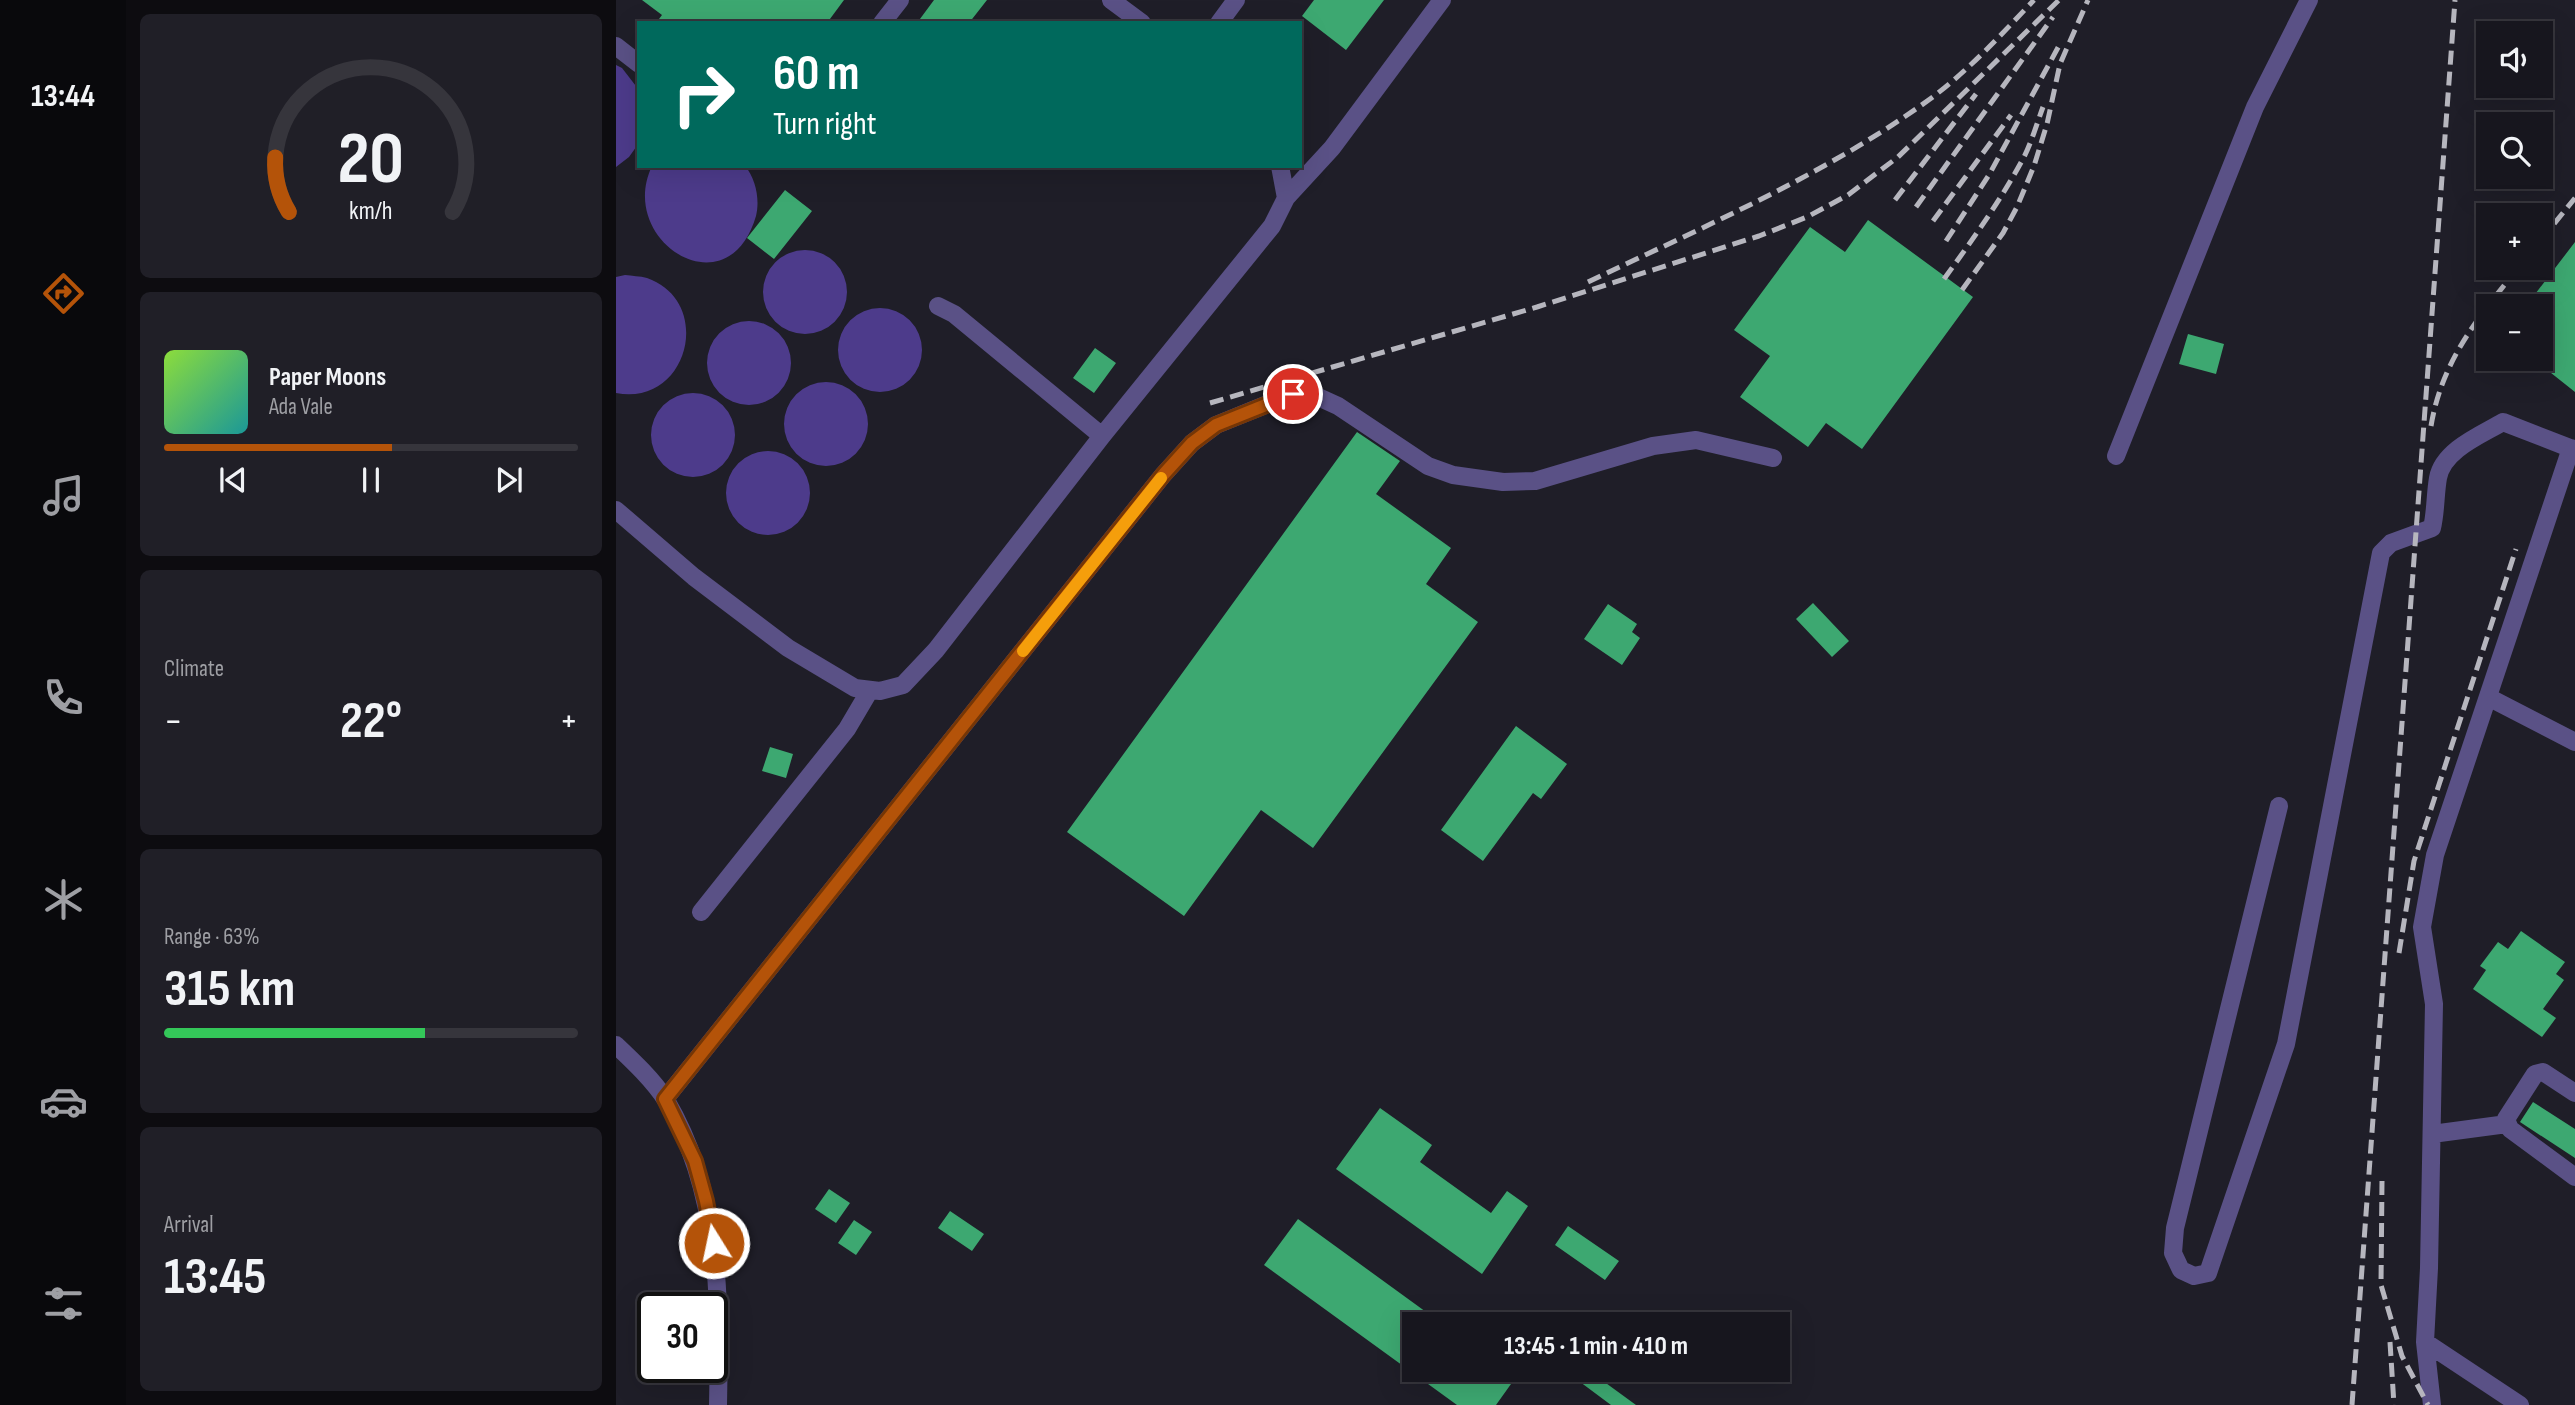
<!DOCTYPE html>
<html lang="en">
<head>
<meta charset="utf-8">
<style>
	body { margin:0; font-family:"Sofia Sans Condensed",sans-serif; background:#201f27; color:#f1f3f6; height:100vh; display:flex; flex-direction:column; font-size:26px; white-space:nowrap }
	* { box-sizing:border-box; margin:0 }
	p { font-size:23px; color:#9e9fa4 }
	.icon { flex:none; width:38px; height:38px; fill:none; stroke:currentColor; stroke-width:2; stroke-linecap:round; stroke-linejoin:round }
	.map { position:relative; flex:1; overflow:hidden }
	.side { display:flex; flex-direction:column; gap:14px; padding:14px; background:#0d0c10; width:490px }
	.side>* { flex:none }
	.top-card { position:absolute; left:21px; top:21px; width:665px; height:147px; border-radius:0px; box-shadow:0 7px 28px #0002,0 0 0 2px #36353c; background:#00695c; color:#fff; overflow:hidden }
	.fabs { position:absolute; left:1860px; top:21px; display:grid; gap:14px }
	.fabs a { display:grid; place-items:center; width:77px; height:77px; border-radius:0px; background:#17161e; box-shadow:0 7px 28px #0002,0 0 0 2px #36353c; font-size:35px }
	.speed { position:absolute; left:21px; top:1292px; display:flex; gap:14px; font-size:35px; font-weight:700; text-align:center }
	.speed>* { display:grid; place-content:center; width:91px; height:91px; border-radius:50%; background:#17161e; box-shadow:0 7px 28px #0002,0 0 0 2px #36353c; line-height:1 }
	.speed .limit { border:4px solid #111; border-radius:10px; background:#fff; color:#111 }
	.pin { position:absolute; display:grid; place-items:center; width:60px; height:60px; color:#fff; margin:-30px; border:4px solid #fff; border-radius:50%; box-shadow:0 2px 7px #0007 }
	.me { position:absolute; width:77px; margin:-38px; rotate:350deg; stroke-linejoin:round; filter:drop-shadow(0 0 5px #0008) }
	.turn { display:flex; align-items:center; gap:24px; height:147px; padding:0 21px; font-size:32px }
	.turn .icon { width:91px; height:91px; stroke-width:2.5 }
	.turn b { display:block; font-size:49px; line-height:60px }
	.big { font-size:52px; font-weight:700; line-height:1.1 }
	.side .widget { flex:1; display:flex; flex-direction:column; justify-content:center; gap:10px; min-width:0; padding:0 24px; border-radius:10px; background:#201f27 }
	.side .dial { align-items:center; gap:0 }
	.dial svg { height:182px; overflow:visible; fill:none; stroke:#36353c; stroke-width:7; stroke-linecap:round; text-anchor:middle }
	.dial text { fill:#f1f3f6; stroke:none }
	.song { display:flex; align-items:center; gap:21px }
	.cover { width:84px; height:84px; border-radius:10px; background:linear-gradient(135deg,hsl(90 70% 55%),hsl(180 70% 35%)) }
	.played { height:7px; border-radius:4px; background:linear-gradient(90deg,#b45309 55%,#36353c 55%) }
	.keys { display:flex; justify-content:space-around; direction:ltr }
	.heat { display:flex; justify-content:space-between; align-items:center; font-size:38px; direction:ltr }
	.charge { height:10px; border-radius:5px; background:linear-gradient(90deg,#34c759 63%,#36353c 0) }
	.trip { position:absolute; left:786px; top:1312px; width:388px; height:70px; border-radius:0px; background:#17161e; box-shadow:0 7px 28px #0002,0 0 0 2px #36353c; font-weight:700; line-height:70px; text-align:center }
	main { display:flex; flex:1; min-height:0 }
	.dock { display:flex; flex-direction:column; width:126px; justify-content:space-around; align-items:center; background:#09090c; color:#9e9fa4 }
	.dock .icon { width:49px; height:49px }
	.dock .selected { color:#b45309 }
	.dock b { font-size:32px; color:#f1f3f6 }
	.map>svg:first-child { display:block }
	.water { fill:#4d3b8b }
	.building { fill:#3da871 }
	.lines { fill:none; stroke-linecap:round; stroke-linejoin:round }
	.minor { stroke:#5a5186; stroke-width:18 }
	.rail { stroke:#b6b6be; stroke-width:5; stroke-dasharray:14 7; stroke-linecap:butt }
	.route-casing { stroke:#753606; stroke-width:18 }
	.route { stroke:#b45309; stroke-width:12 }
	.slow { stroke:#f59e0b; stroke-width:12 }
</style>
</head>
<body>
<main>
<nav class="dock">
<b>13:44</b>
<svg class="icon selected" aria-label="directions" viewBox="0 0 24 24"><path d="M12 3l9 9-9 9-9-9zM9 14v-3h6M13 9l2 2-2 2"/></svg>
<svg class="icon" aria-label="music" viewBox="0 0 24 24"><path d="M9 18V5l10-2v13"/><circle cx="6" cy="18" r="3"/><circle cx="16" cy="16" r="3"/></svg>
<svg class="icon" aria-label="phone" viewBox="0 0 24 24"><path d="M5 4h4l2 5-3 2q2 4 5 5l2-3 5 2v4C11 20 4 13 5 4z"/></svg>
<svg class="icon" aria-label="climate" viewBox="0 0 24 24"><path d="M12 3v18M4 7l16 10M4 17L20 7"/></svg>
<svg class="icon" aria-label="car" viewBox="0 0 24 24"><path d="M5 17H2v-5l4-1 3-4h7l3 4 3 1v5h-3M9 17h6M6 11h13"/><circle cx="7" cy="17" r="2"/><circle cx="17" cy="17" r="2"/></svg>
<svg class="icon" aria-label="filters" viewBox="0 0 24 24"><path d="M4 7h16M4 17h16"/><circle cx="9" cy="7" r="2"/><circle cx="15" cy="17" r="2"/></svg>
</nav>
<section class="side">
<div class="widget dial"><svg viewBox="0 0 100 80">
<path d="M14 69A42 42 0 1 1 86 69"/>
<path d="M14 69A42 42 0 0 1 8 45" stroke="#b45309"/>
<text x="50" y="56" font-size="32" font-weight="700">20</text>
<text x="50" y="72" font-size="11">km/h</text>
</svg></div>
<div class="widget">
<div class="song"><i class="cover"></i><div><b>Paper Moons</b><p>Ada Vale</p></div></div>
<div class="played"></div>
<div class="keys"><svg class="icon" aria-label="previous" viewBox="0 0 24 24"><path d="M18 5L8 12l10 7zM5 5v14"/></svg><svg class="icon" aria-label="pause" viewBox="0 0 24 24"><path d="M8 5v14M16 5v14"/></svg><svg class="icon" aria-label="next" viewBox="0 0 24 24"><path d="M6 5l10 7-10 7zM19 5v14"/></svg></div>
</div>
<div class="widget"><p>Climate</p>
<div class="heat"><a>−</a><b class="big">22°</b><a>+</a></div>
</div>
<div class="widget"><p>Range · 63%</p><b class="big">315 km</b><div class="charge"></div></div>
<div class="widget"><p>Arrival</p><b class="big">13:45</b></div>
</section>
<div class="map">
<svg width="1959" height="1405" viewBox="0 0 1959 1405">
	<rect width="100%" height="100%" fill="#1f1e28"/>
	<path class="water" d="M0 65 6 68 23 90V143L13 157 0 167Z
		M36 166H129C140 179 144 200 140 216 112 312 0 241 36 166Z
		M147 292a42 42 0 1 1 84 0a42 42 0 1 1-84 0Z
		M9 275C16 276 24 276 31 278 99 302 72 407 0 393V277Z
		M222 350a42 42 0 1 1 84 0a42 42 0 1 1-84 0Z
		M91 363a42 42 0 1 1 84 0a42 42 0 1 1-84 0Z
		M168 424a42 42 0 1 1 84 0a42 42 0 1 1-84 0Z
		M35 435a42 42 0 1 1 84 0a42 42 0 1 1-84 0Z
		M110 493a42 42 0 1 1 84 0a42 42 0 1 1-84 0Z"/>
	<path class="building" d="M26 0H228L211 23H40L46 15Z
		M318 0H371L353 23H301Z
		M698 0H768L730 50 686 16Z
		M169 190 196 211 158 259 131 238Z
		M1252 220 1357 297 1246 449 1210 423 1192 447 1124 397 1154 356 1118 330 1194 227 1229 252Z
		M1959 242V392L1925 365V306H1910Z
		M1572 334 1608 344 1600 374 1563 364Z
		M479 348 500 363 478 393 457 378Z
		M741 432 784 461 760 494 835 548 810 584 862 622 697 848 645 810 568 916 451 832Z
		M1197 603 1233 641 1216 657 1180 619Z
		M992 604 1021 624 1016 632 1024 638 1006 665 968 639Z
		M900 726 951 764 925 799 917 793 867 861 825 830Z
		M154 747 177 754 170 778 146 771Z
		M1905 931 1949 962 1940 974 1948 980 1927 1009 1940 1018 1926 1037 1857 989 1870 970 1864 966 1882 942 1892 949Z
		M1917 1102 1959 1129V1158L1904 1122Z
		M764 1108 816 1145 804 1162 875 1213 891 1191 912 1206 866 1274 720 1169Z
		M213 1189 234 1203 220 1223 199 1209Z
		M334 1211 368 1234 356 1251 322 1228Z
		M682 1219 828 1325H798V1370H891L900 1377 880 1405H841L648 1265Z
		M238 1220 256 1232 240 1255 222 1243Z
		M952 1226 1003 1261 989 1280 939 1245Z
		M948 1370H972L1020 1405H995Z"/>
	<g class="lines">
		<path class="minor" d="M495 0 526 23
			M266 23 284 0
			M603 23 620 0
			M0 46 23 64
			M670 198 716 148 826 0
			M322 306 338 314 486 436
			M1500 456 1639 107 1693 0
			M0 510 78 577 172 648 239 688 264 691 287 685 320 650 486 436 656 226 670 198 664 166
			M1872 697 1959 742
			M1663 806 1559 1228 1557 1253 1565 1270 1578 1276 1592 1273 1670 1044 1765 553 1775 543 1816 528C1820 511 1819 495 1822 478 1827 450 1865 435 1887 422L1959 450
			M85 912 231 729 254 690
			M0 1045C17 1061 37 1080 50 1100 105 1193 104 1300 102 1405
			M1959 1093 1927 1072 1919 1074 1890 1119 1894 1129 1959 1177
			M49 1099 547 475 576 443 600 425 676 394 700 396 722 406 812 466 837 475 887 482 919 481 1037 446 1080 440 1157 458
			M1816 1134 1891 1124
			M1809 1342 1904 1405
			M1816 1405 1809 1342 1813 1268 1818 1004 1806 927 1819 855 1955 448"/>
		<path class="rail" d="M1279 200 1360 94
			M1300 207 1437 17
			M1317 221 1395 115
			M1925 240 1959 198
			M1330 241 1373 175 1445 42
			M1328 279C1357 239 1385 200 1408 157 1416 141 1421 123 1427 107
			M972 282C1089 226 1209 175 1314 99 1352 71 1385 35 1418 0
			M1346 290 1387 233 1401 207 1418 166 1431 124 1444 64 1472 0
			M594 403 921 307 1143 236 1191 217 1232 195 1282 157 1443 0
			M1815 426C1826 360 1862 318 1902 268
			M1783 953 1798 861 1900 549
			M1766 1181 1765 1285 1786 1356 1812 1405
			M1774 1342 1778 1405
			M1736 1405 1839 0"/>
	</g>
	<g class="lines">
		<defs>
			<path id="route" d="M98 1243 90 1201 79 1161 49 1099 547 475 576 443 600 425 677 394"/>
		</defs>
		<use href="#route" class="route-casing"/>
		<use href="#route" class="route"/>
		<path class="slow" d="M407 651 545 478"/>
	</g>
</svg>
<div class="fabs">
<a><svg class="icon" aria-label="sound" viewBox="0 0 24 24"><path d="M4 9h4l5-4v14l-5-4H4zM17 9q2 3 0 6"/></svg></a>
<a><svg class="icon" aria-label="search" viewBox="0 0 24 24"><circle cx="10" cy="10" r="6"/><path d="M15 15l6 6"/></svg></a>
<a>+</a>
<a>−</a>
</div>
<div class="speed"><div class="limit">30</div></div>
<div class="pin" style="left:677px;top:394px;background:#d93025"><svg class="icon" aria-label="arrive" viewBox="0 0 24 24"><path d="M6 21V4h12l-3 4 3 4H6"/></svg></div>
<svg class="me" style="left:98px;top:1243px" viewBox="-20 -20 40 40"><circle r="17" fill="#b45309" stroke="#fff" stroke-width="3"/><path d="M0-11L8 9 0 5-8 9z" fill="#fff"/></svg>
<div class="trip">13:45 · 1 min · 410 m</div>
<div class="top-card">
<div class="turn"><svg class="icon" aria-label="right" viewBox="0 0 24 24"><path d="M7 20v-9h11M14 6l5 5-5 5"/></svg><div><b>60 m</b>Turn right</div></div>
</div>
</div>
</main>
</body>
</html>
